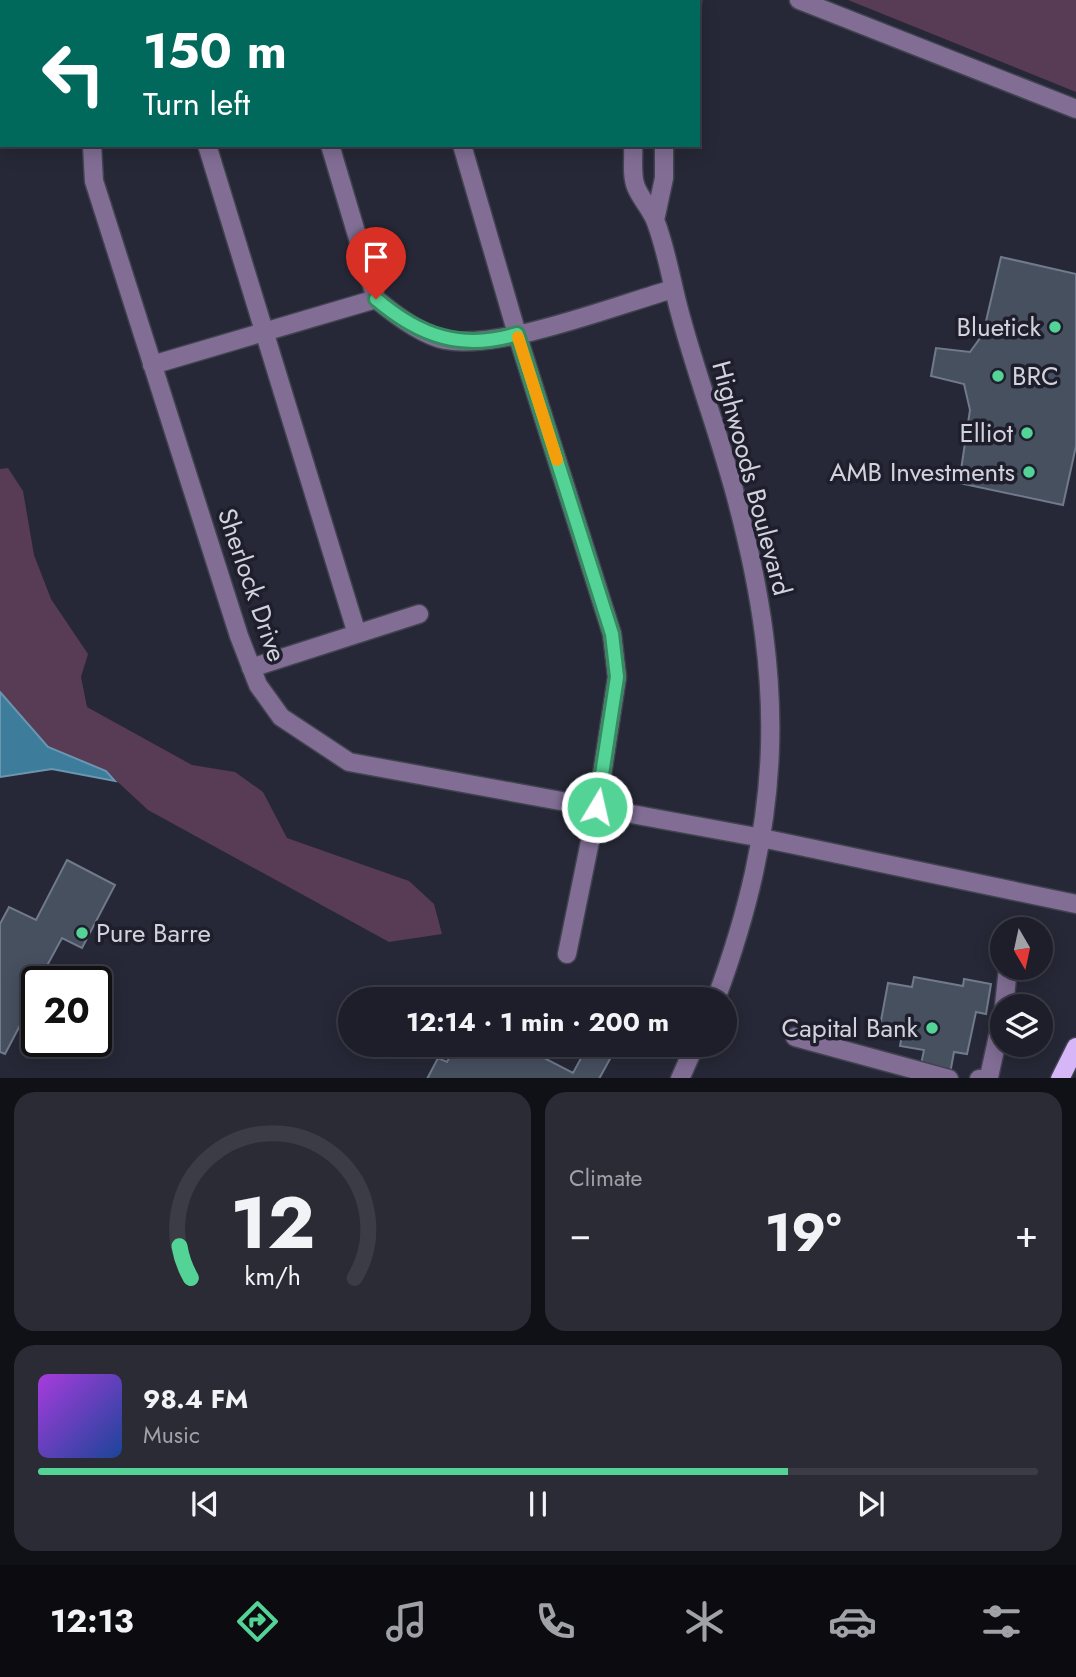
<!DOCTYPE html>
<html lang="en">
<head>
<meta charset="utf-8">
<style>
	body { margin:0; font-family:Jost,sans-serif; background:#2a2b35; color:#f1f3f6; height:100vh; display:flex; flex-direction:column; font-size:26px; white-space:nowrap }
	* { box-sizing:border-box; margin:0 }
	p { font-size:23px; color:#a0a2a8 }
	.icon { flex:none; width:38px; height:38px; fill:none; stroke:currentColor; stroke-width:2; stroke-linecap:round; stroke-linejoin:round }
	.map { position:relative; height:1078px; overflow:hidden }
	.panel { display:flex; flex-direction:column; gap:14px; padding:14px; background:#101017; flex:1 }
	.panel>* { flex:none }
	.top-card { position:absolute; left:0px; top:0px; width:700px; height:147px; box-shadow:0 4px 18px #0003,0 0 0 2px #3b3c46; background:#00695c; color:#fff; overflow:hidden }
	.needle { width:46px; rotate:171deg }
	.tools { position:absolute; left:990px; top:917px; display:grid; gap:14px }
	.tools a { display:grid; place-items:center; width:63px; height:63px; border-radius:50%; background:#1d1e29; box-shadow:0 4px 18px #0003,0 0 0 2px #3b3c46; font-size:35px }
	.speed { position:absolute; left:21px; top:966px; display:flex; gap:14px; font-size:35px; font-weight:700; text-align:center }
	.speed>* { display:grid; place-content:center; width:91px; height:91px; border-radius:50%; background:#1d1e29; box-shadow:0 4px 18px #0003,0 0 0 2px #3b3c46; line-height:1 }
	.speed .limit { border:4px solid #111; border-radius:10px; background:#fff; color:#111 }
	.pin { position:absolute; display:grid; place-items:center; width:60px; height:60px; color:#fff; margin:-72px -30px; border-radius:50% 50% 50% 0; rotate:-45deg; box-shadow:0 0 7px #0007 }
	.pin .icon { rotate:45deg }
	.me { position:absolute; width:77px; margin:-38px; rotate:9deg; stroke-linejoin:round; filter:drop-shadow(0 0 5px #0008) }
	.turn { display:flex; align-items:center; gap:24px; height:147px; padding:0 28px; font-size:32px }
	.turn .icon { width:91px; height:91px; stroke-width:2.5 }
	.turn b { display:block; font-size:49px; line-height:60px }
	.big { font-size:52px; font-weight:700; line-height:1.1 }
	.panel .widget { flex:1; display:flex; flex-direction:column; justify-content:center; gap:10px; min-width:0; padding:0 24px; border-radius:21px; background:#2a2b35 }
	.panel .dial { align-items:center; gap:0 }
	.dial svg { height:182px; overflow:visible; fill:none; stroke:#3b3c46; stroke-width:7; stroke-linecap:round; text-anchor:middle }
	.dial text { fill:#f1f3f6; stroke:none }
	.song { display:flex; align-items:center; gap:21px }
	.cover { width:84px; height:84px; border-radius:10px; background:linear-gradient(135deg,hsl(280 70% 55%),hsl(220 70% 35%)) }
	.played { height:7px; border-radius:4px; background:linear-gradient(90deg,#54d396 75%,#3b3c46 75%) }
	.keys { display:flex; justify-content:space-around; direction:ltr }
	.heat { display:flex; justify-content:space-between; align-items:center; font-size:38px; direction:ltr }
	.panel .tiles { flex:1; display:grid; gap:14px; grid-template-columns:1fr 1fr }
	.widget:last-child { grid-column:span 2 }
	.trip { position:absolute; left:338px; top:987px; width:399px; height:70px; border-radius:35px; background:#1d1e29; box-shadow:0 4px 18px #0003,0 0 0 2px #3b3c46; font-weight:700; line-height:70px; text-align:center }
	.menu { display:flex; height:112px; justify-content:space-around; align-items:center; background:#0c0c10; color:#a0a2a8 }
	.menu .icon { width:49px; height:49px }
	.menu .on { color:#54d396 }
	.menu b { font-size:32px; color:#f1f3f6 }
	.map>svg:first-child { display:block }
	.green { fill:#583b54 }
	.water { fill:#3e7c9c; stroke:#6a96af; stroke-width:2 }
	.building { fill:#47505f; stroke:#707a8a; stroke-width:2 }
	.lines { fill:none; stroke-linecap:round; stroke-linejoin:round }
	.minor-casing { stroke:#424351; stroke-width:21 }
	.major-casing { stroke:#424351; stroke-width:21 }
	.minor { stroke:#826e95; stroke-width:18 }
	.major { stroke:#d7b6f7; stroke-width:18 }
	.route-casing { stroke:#378962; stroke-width:18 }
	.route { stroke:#54d396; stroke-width:12 }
	.slow { stroke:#f59e0b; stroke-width:12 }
	.poi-dot { fill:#54d396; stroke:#1e1e2d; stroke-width:2.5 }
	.labels { text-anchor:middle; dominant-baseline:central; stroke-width:7; stroke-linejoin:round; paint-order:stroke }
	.poi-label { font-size:26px; fill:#d1d2dc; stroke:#1e1e2d; text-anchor:end }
	.street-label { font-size:26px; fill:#d1d2dc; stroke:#1e1e2d }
</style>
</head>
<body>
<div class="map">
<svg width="1076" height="1079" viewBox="0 0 1076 1079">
	<rect width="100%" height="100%" fill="#272837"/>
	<path class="green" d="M848 0H1076V92L1044 79Z
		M8 468 23 491 34 555 51 599 88 654 81 677 87 707 192 765 235 772 263 792 287 838 409 881 434 904 442 934 389 942 148 810 106 771 48 747 0 692V469Z"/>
	<path class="water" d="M0 692 48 747 106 771 115 781 52 769 0 777Z"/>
	<path class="building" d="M1001 257 1076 274V446L1063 505 959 483 970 410 964 384 931 376 936 348 970 352 983 334Z
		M67 860 115 885 82 948 62 938 43 973 34 969 26 986 37 993 5 1054 0 1052V924L9 907 36 920Z
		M914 977 963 986 964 979 991 984 986 1014 976 1012 967 1054 954 1052 949 1079H918L924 1050 900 1046 903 1030 880 1026 888 983 912 987Z
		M456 1045H519L573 1073 587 1047 610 1059 599 1079H427L438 1058 447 1062Z"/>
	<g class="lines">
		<defs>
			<path id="minor" d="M285 0 286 2
				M388 0 391 2
				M799 0 1076 109
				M234 2 240 0
				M658 2 659 0
				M692 2V0
				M92 145 94 181 239 636 258 685 281 717 349 762 762 838 1076 904
				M207 145 357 634
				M330 145 376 299C394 314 422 335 445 340 502 350 614 306 673 289
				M462 145 517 334 612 634 617 677 597 807 567 954
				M633 145C634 158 631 175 636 187 641 199 650 208 655 220 667 250 672 286 681 317 698 380 722 442 738 505 786 689 782 821 716 999
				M655 220 664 178V145
				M152 365 376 299
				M251 668 419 614
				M1004 1006 1008 968
				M795 1037 949 1079
				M680 1079 695 1045
				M979 1079 989 1077 1003 1013"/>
			<path id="major" d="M1060 1079 1076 1047"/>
		</defs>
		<use href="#minor" class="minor-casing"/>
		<use href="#major" class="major-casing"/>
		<use href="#minor" class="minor"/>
		<use href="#major" class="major"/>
	</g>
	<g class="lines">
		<defs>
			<path id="route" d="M376 299C419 336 462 351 517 334L612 634 617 677 597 807"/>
		</defs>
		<use href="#route" class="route-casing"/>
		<use href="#route" class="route"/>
		<path class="slow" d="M518 337 557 460"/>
	</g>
	<g class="poi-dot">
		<circle cx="1055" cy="327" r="7"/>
		<circle cx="998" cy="376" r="7"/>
		<circle cx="1027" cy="433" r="7"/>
		<circle cx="1029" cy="472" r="7"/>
		<circle cx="82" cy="933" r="7"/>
		<circle cx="932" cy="1028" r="7"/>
	</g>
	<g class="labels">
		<g class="poi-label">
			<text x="1041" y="327">Bluetick</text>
			<text x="1012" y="376" text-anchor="start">BRC</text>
			<text x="1013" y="433">Elliot</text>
			<text x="1015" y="472">AMB Investments</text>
			<text x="96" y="933" text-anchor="start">Pure Barre</text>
			<text x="918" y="1028">Capital Bank</text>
		</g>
		<g class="street-label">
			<text transform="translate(752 478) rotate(75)">Highwoods Boulevard</text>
			<text transform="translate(252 585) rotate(71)">Sherlock Drive</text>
		</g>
	</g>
</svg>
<div class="tools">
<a><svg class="needle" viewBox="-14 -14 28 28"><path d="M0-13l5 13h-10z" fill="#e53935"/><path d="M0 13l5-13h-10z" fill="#a0a2a8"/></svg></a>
<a><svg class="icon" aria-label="layers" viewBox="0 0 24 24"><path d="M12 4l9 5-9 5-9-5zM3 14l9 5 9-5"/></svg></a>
</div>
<div class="speed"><div class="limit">20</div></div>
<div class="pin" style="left:376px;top:299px;background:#d93025"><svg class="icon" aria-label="arrive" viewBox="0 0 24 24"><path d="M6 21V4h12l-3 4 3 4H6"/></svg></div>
<svg class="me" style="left:597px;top:807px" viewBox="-20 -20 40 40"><circle r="17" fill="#54d396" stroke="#fff" stroke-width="3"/><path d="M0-11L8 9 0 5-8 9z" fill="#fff"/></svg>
<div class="trip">12:14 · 1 min · 200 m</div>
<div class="top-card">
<div class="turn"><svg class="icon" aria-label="left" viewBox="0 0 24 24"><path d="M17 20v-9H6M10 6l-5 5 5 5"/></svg><div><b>150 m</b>Turn left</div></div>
</div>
</div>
<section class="panel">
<div class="tiles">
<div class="widget dial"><svg viewBox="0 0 100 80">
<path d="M14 69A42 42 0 1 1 86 69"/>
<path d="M14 69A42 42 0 0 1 9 55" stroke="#54d396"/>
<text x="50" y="56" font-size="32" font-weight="700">12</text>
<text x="50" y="72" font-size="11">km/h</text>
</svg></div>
<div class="widget"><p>Climate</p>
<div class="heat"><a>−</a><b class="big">19°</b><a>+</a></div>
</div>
<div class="widget">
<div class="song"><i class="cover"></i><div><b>98.4 FM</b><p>Music</p></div></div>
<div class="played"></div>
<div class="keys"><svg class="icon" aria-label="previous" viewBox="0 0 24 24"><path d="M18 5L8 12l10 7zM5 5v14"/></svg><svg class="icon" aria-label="pause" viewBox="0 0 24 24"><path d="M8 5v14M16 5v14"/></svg><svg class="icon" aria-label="next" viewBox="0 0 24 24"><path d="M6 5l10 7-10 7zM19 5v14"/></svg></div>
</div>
</div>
</section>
<nav class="menu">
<b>12:13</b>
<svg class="icon on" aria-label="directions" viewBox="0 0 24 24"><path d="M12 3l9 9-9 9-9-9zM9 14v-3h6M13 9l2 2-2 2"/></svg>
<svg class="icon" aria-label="music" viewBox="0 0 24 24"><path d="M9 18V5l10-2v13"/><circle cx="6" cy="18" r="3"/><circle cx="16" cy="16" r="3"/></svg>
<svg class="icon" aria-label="phone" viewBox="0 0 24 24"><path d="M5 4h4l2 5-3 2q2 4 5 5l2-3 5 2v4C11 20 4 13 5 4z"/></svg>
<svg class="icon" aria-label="climate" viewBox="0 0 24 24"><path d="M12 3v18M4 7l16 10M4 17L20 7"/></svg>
<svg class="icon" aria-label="car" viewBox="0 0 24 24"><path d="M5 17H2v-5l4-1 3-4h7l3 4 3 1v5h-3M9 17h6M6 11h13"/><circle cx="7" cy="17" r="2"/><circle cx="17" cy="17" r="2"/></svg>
<svg class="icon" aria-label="filters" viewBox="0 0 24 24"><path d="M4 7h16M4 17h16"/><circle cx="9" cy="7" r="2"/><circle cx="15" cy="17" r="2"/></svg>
</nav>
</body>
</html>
